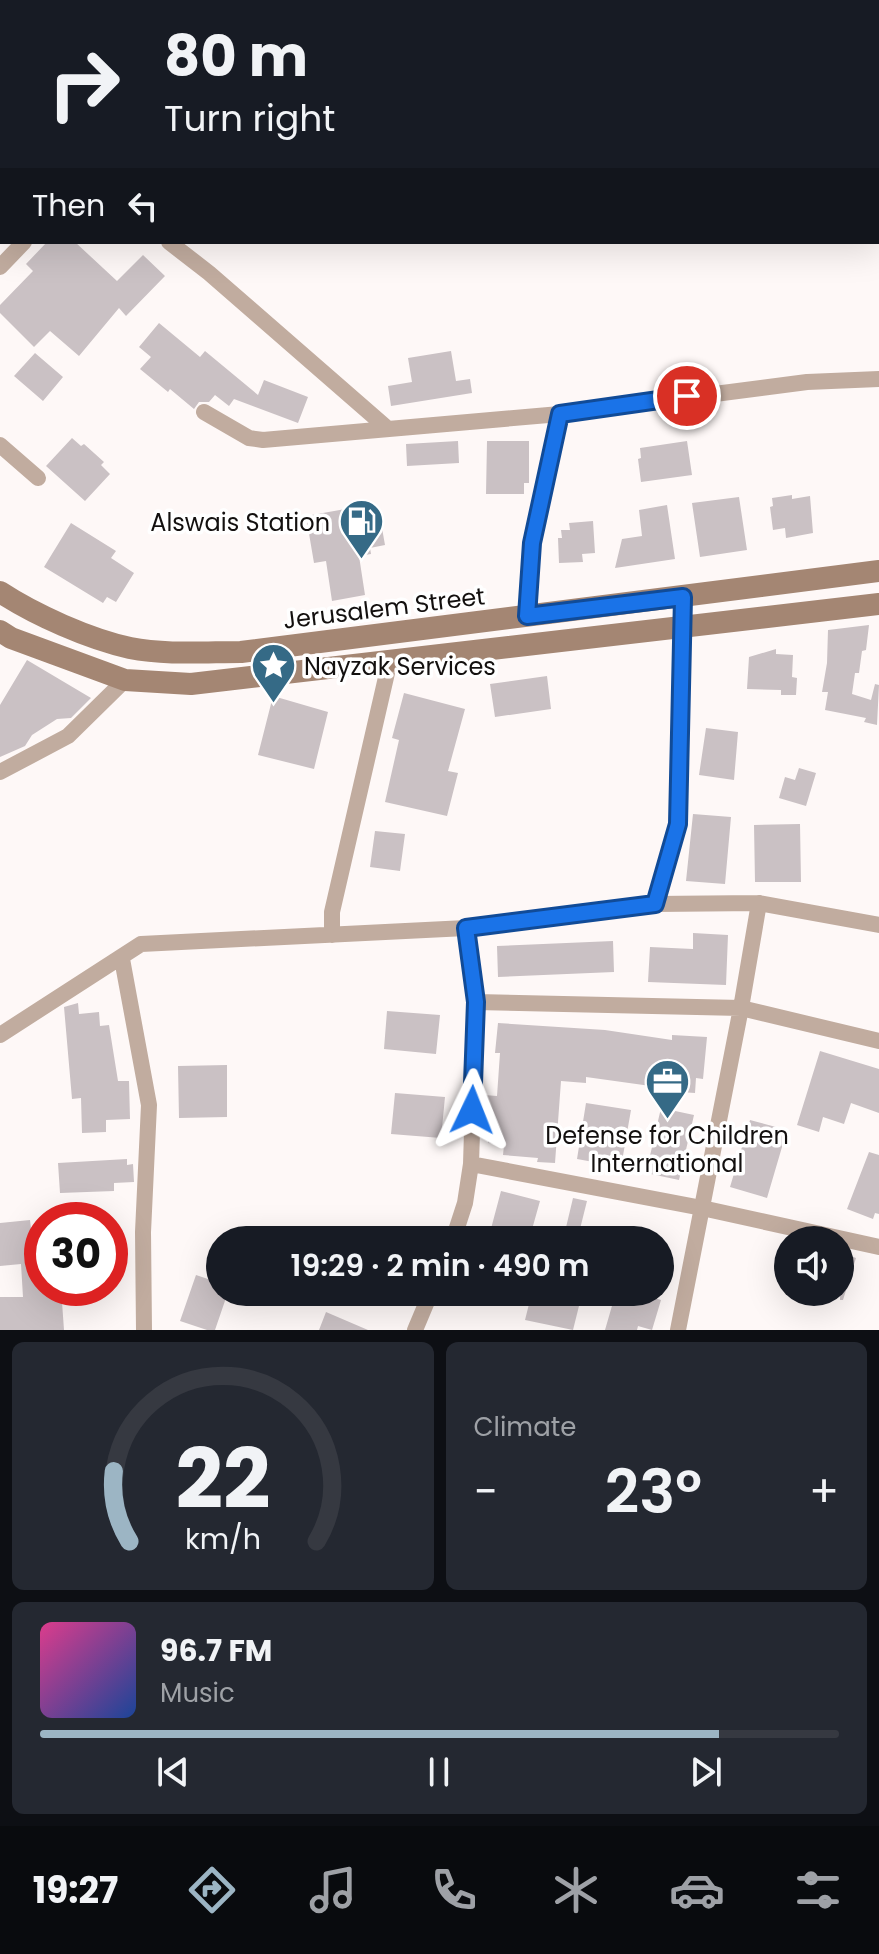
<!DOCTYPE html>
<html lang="en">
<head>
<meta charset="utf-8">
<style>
	body { margin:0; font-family:Poppins,sans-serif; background:#242831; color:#f1f3f6; height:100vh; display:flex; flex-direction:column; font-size:30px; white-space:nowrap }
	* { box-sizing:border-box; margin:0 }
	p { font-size:26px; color:#9ea1a6 }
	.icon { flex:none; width:44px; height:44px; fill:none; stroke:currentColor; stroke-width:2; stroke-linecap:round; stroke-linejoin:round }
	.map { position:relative; height:1330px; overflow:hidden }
	.details { display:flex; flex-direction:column; gap:12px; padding:12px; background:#0d0f14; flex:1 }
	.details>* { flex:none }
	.guide { position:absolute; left:0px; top:0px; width:880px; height:244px; box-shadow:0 8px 32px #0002; background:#171b24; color:#f1f3f6; overflow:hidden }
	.buttons { position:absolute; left:774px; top:1226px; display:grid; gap:16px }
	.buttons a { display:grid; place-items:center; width:80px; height:80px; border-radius:50%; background:#171b24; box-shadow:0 8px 32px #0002; font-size:40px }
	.speed { position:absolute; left:24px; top:1202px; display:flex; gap:16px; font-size:40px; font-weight:700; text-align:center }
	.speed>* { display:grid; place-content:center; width:104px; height:104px; border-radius:50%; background:#171b24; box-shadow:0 8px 32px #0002; line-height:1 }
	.speed .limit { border:12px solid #d22; background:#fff; color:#111 }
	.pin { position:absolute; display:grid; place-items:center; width:68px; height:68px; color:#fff; margin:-34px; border:4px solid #fff; border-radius:50%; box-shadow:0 2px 8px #0007 }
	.me { position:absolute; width:88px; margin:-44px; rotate:2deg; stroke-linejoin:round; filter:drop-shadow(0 0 6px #0008) }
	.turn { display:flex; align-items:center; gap:28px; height:168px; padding:0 32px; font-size:36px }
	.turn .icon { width:104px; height:104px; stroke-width:2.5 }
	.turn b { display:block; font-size:56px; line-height:68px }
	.then { display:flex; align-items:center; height:76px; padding:0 32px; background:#0003; gap:16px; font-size:30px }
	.big { font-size:60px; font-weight:600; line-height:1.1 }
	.details .widget { flex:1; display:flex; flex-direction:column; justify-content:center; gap:12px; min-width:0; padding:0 28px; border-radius:12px; background:#242831 }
	.details .dial { align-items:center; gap:0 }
	.dial svg { height:208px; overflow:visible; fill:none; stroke:#363941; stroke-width:7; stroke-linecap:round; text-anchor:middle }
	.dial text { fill:#f1f3f6; stroke:none }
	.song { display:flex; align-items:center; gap:24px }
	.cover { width:96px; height:96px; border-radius:12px; background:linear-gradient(135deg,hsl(330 70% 55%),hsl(220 70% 35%)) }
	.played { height:8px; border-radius:4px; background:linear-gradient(90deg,#9cb5c4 85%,#363941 85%) }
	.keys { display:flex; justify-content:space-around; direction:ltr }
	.heat { display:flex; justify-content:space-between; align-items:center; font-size:44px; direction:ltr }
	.details .tiles { flex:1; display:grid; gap:12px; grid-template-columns:1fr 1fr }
	.widget:last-child { grid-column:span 2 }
	.trip { position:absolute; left:206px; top:1226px; width:468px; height:80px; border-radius:40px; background:#171b24; box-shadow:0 8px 32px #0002; font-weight:600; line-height:80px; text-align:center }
	.tabs { display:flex; height:128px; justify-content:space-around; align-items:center; background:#090b0e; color:#9ea1a6 }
	.tabs .icon { width:56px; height:56px }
	.tabs .active { color:#9cb5c4 }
	.tabs b { font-size:36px; color:#f1f3f6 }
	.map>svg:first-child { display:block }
	.building { fill:#cac1c4 }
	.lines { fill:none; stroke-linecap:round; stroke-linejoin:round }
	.street { stroke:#c1ac9f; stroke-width:16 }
	.secondary { stroke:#a48673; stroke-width:22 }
	.route-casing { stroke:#114b97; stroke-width:20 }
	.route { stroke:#1a73e8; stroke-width:14 }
	.labels { text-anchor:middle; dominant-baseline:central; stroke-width:7; stroke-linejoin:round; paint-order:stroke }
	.poi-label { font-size:24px; fill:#13100f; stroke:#fff; text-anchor:end }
	.street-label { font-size:24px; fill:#13100f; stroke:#fff }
</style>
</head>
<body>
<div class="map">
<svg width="879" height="1330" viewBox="0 0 879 1330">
	<rect width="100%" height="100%" fill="#fef8f7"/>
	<path class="building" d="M47 242H75L117 281 143 255 165 276 126 316 119 308 79 356 50 331 34 347 0 313V305L33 271 26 264Z
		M159 323 200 357 205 351 258 395 264 380 308 397 298 423 234 399 229 406 215 395 209 402H199L194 409 170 389 168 392 140 369 151 357 139 347Z
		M451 351 456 381 470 379 472 393 391 406 388 386 412 382 408 358Z
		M35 353 63 377 43 401 14 376Z
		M72 438 81 446 84 444 104 462 101 465 110 474 85 501 46 466Z
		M458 441 459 463 407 466 406 444Z
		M487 441H529V483H524V494H486Z
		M687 441 692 475 641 482 638 459 641 458 640 448Z
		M792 495V499L810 496 813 533 786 538 785 528 773 530 770 507 773 506 772 498Z
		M739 497 747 550 700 557 692 503Z
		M667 505 675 559 615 568 622 539 642 536 639 510Z
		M351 508 354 522 380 517 385 545 370 548 371 554 359 556 365 595 332 601 326 561 314 563 306 516Z
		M593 521 595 553 582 554 583 562 559 563 558 538H562L561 530H570L569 523Z
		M71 523 116 551 111 558 134 573 116 602 107 597 103 603 44 567Z
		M869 625 866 650 862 651 859 673H855L852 694 871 700 875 684 879 685 877 725 864 722 866 718 825 710 828 692H822L827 663 828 630Z
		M776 649V654L793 655 792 677 797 678 796 695H781V690L747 689 749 657Z
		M27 660 91 698 71 718 57 719 32 735 25 746 0 757V705Z
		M547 676 551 709 495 717 490 684Z
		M404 693 465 709 448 771 458 773 447 816 385 802 399 740 392 738Z
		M273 696 328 712 314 769 258 755Z
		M706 728 738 732 734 780 699 775Z
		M799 768 816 773 806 806 779 798 785 777 795 780Z
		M693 814 731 817 725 884 686 881Z
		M800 824 801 882H755L754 825Z
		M375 831 405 834 400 871 370 867Z
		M693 933 728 935 726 985 648 982 650 947 693 949Z
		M613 941 614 972 498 977 497 946Z
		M78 1003 79 1014 99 1012 100 1026 109 1025 118 1081H129L130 1119 106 1120V1132L82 1133 81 1098 72 1099 64 1007Z
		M387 1011 440 1015 436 1054 384 1049Z
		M498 1023 605 1030 672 1040V1035L707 1037 703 1079 696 1078 695 1093 665 1091V1088L586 1077V1083L561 1081 555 1163 537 1162 538 1158 503 1155 504 1145 488 1143 489 1122H483L484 1095 497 1096 500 1053H495Z
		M820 1051 879 1069V1113L851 1103 844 1124 823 1117 819 1132 797 1125Z
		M227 1065V1117L179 1118 178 1066Z
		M395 1093 445 1097 441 1138 391 1134Z
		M586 1103 631 1110 621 1167 577 1159Z
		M661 1108 694 1115 679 1180 646 1173Z
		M750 1120 787 1130 767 1198 730 1187Z
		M869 1152 879 1155V1214L875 1213 873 1219 847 1209Z
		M127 1159V1165L133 1164 134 1182 114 1183V1191L60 1193 58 1163Z
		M501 1191 540 1201 529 1240H488Z
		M573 1198 587 1201 580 1229 606 1235V1240H563Z
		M30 1220 37 1282 42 1281V1288H61L64 1330H0V1297H23L21 1264 0 1266V1223Z
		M840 1252 856 1258 843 1300H840Z
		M196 1275 220 1283V1292H228L215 1330H207L180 1321Z
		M532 1292H556L581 1298 573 1330 525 1320Z
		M616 1292H634L661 1300 652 1330 638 1326 637 1330H605Z
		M326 1312 368 1330H319Z"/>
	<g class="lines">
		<path class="street" d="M0 81 2 85
			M169 242 209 273 387 428
			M0 267 24 242
			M204 412 249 438 263 440 560 414 807 382 879 379
			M0 445 38 478
			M527 616 532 543 560 414
			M0 772 68 736 125 680
			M655 904 759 903 879 925
			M332 935V912L390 660
			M122 959 149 1105 143 1232 144 1330
			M476 1002 741 1008 879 1041
			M0 1035 141 944 466 928 655 904 678 824 682 627
			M471 1164 702 1208 879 1247
			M453 1240 465 1203 471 1164 476 1002 466 928
			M415 1330 431 1292
			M678 1330 741 1008 759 903"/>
		<path class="secondary" d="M0 592C35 615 89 639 130 648 165 655 205 652 241 652L879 571
			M0 631 11 638 125 680 191 684 879 604"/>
	</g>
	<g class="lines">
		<defs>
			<path id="route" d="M472 1110 476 1002 466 928 655 904 678 824 683 597 527 616 532 543 560 414 687 396"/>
		</defs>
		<use href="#route" class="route-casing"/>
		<use href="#route" class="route"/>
	</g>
	<defs>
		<symbol id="fuel-pin" viewBox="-11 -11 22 30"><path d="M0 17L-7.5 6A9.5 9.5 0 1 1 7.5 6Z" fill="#356a86" stroke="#fff"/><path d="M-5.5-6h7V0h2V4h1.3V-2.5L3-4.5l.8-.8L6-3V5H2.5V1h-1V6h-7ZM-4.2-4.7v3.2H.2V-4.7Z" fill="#fff"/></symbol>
		<symbol id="sight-pin" viewBox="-11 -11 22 30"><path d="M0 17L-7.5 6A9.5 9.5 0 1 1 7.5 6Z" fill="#356a86" stroke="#fff"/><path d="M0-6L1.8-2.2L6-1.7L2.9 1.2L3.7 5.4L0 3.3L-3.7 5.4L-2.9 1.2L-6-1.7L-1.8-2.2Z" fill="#fff"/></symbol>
		<symbol id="office-pin" viewBox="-11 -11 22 30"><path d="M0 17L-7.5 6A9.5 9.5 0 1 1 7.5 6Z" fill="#356a86" stroke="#fff"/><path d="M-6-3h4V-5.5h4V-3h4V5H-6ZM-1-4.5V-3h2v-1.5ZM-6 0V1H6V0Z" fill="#fff"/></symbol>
	</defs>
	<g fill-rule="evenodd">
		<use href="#fuel-pin" x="336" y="496" width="51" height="69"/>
		<use href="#sight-pin" x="248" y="640" width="51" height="69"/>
		<use href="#office-pin" x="642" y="1056" width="51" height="69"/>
	</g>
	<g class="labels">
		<g class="poi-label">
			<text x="330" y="522">Alswais Station</text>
			<text x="304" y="666" text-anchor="start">Nayzak Services</text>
			<text x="667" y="1135" text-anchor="middle">Defense for Children<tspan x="667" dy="28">International</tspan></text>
		</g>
		<g class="street-label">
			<text transform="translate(384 608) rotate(-7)">Jerusalem Street</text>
		</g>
	</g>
</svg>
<div class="buttons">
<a><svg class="icon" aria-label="sound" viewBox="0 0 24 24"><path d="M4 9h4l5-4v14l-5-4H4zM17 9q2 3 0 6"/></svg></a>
</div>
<div class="speed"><div class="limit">30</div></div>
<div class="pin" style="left:687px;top:396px;background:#d93025"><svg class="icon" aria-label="arrive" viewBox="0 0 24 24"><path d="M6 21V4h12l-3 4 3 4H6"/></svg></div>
<svg class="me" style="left:472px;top:1110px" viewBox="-20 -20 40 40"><path d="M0-17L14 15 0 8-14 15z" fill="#1a73e8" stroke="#fff" stroke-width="4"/></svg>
<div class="trip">19:29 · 2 min · 490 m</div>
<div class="guide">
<div class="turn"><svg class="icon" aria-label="right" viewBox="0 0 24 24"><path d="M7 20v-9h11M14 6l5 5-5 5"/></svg><div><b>80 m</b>Turn right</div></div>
<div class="then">Then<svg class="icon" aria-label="left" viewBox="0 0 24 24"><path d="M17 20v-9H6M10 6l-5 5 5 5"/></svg></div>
</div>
</div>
<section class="details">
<div class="tiles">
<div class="widget dial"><svg viewBox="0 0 100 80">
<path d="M14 69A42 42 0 1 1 86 69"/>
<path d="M14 69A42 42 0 0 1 8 42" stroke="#9cb5c4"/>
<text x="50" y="56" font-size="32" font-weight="700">22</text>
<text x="50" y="72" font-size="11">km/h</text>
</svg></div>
<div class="widget"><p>Climate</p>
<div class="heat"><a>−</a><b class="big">23°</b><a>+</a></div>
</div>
<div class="widget">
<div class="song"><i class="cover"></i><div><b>96.7 FM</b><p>Music</p></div></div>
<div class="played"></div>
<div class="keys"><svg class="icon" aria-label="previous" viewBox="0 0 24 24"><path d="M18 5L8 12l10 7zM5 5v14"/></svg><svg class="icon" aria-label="pause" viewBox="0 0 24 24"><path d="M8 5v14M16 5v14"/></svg><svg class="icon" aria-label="next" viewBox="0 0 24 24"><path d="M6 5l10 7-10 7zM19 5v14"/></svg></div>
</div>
</div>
</section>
<nav class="tabs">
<b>19:27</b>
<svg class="icon active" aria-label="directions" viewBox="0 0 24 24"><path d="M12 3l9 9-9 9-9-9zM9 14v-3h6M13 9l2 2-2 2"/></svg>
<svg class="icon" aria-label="music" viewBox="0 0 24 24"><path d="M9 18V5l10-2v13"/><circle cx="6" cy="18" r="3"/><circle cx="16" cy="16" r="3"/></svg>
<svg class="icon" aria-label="phone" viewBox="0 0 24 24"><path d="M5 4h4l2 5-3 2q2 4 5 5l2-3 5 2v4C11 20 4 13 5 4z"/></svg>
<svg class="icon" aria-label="climate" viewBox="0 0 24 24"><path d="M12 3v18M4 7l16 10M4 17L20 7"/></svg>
<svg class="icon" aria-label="car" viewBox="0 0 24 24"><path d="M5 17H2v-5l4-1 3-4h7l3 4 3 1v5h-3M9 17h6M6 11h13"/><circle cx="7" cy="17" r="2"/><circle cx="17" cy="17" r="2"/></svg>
<svg class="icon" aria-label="filters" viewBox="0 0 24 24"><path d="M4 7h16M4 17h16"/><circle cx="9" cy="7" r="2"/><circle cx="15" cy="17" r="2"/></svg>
</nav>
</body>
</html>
